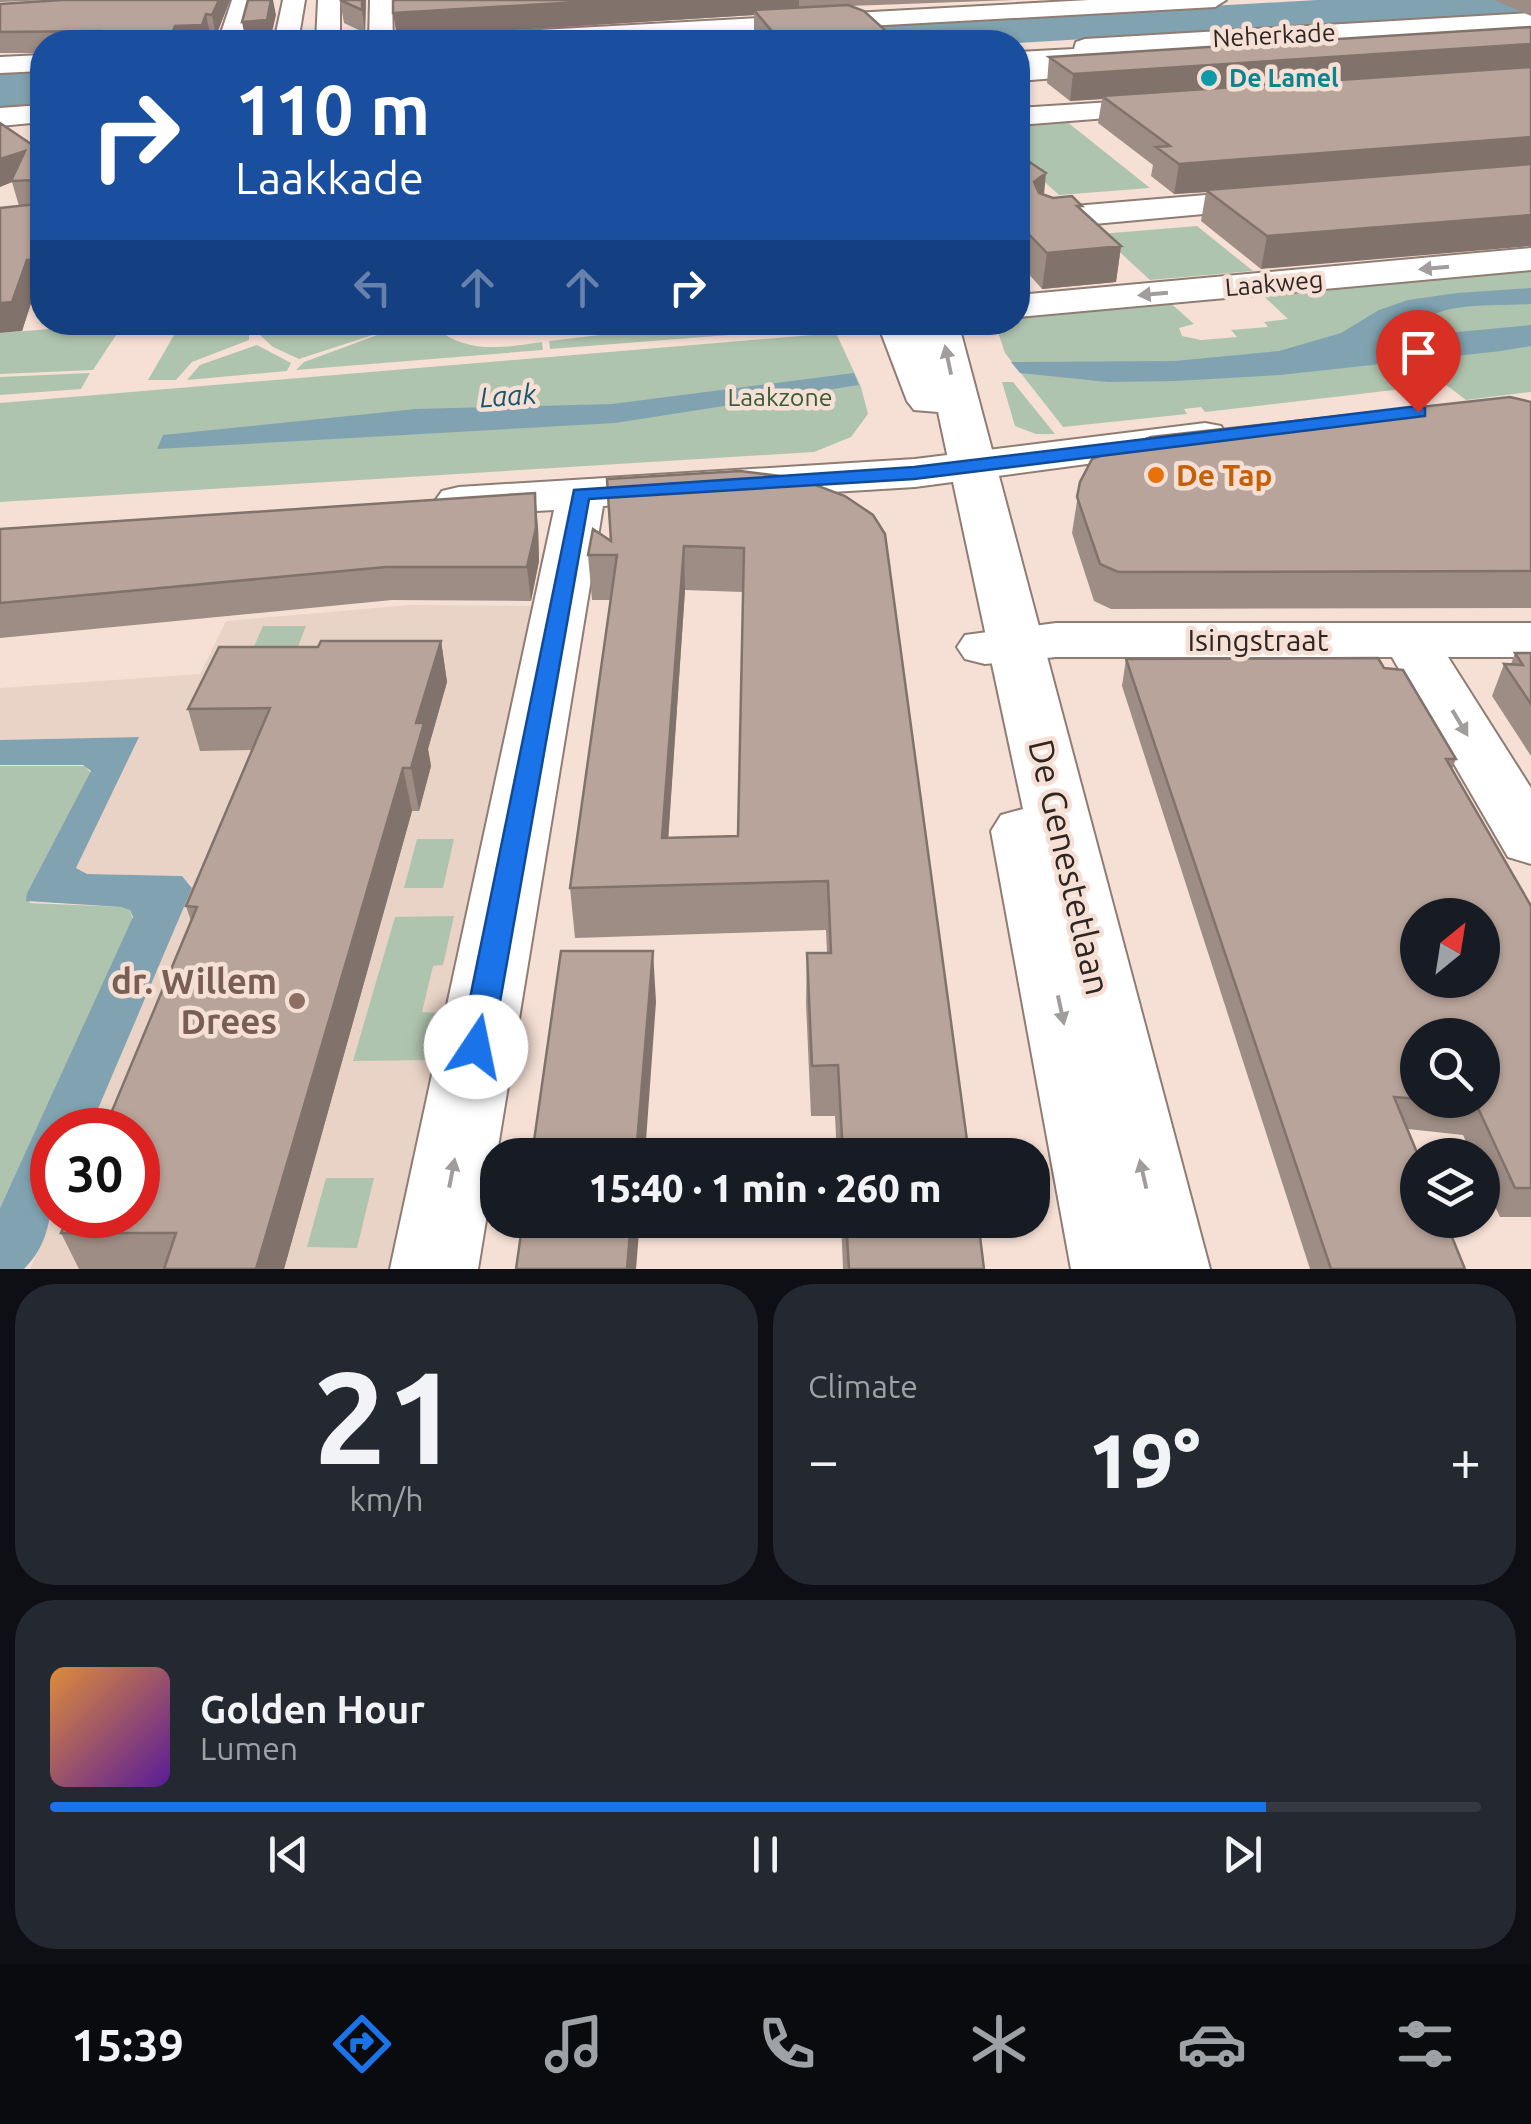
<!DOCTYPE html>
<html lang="en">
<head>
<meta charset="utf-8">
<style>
	body { margin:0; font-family:Ubuntu,sans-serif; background:#242831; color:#f1f3f6; height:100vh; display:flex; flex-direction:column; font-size:38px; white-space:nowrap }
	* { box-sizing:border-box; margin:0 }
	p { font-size:32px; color:#9ea1a6 }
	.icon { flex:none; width:55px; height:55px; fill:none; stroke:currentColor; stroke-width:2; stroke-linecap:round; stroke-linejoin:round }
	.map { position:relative; height:1269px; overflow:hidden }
	.drawer { display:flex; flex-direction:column; gap:15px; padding:15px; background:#0d0f14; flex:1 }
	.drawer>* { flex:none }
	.hud { position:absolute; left:30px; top:30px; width:1000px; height:305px; border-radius:40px; box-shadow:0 2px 8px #0004; background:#1a4fa0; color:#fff; overflow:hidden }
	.needle { width:65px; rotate:30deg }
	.fabs { position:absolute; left:1400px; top:898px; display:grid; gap:20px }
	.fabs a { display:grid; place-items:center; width:100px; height:100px; border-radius:50%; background:#171b24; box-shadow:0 2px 8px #0004; font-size:50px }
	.speed { position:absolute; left:30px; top:1108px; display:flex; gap:20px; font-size:50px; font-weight:700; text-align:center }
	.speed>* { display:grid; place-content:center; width:130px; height:130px; border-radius:50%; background:#171b24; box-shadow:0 2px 8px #0004; line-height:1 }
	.speed .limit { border:15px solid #d22; background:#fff; color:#111 }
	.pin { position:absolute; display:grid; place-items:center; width:85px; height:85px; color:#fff; margin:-102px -42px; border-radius:50% 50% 50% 0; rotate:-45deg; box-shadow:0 0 10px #0007 }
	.pin .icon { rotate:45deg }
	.me { position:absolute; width:110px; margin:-55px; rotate:11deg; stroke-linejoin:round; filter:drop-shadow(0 0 8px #0008) }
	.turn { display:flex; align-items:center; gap:35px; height:210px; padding:0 40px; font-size:45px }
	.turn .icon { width:130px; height:130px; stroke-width:2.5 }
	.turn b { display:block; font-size:70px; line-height:85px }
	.lanes { display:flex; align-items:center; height:95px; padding:0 40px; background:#0003; justify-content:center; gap:50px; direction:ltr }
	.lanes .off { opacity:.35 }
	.big { font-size:75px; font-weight:800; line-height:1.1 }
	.drawer .widget { flex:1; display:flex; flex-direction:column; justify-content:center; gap:15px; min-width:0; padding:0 35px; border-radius:40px; background:#242831 }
	.drawer .dial { align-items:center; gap:0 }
	.dial b { font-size:130px; line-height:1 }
	.song { display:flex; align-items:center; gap:30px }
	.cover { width:120px; height:120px; border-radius:15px; background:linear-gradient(135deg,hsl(30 70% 55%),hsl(270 70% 35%)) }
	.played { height:10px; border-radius:5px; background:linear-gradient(90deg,#1a73e8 85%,#363941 85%) }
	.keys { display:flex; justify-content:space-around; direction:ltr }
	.heat { display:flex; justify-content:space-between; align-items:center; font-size:55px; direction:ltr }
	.drawer .tiles { flex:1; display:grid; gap:15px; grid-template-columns:1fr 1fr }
	.widget:last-child { grid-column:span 2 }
	.trip { position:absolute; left:480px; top:1138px; width:570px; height:100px; border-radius:40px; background:#171b24; box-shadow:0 2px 8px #0004; font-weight:800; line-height:100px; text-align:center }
	.dock { display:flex; height:160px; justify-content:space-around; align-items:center; background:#090b0e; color:#9ea1a6 }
	.dock .icon { width:70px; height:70px }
	.dock .current { color:#1a73e8 }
	.dock b { font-size:45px; color:#f1f3f6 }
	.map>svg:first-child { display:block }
	.education { fill:#e8d3c6 }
	.green { fill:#afc4ae }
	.water { fill:#81a3b1 }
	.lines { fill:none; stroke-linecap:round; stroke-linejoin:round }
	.minor-casing { stroke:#8f7c73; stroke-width:4 }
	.major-casing { stroke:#8f7c73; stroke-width:4 }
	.minor { fill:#fff; fill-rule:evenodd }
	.major { fill:#fff; fill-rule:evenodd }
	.wall { fill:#9e8d84; fill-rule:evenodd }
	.shaded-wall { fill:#81736c }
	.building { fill:#b8a49a; stroke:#81736c; stroke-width:2.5; fill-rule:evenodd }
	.oneway { fill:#a19d9c }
	.route { fill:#1a73e8; stroke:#114b97; stroke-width:2.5 }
	.culture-dot { fill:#0f9aa8; stroke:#f6e0d6; stroke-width:4 }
	.food-dot { fill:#e8710a; stroke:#f6e0d6; stroke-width:4 }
	.education-dot { fill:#8d6e63; stroke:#f6e0d6; stroke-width:4 }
	.labels { text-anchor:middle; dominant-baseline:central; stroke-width:9; stroke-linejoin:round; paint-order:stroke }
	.far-street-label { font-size:25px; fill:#2e2622; stroke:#f6e0d6 }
	.far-culture-label { font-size:25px; font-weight:bold; fill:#0d838f; stroke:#f6e0d6; text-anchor:start }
	.far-park-label { font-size:25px; fill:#385c37; stroke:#f6e0d6 }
	.far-water-label { font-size:28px; font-style:italic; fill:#15576d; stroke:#f6e0d6 }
	.food-label { font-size:30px; font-weight:bold; fill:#c56008; stroke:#f6e0d6; text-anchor:start }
	.street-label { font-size:30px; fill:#2e2622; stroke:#f6e0d6 }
	.near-street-label { font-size:35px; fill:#2e2622; stroke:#f6e0d6 }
	.near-education-label { font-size:35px; font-weight:bold; fill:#785e54; stroke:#f6e0d6; text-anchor:end }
</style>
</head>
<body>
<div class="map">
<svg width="1531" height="1269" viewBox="0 0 1531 1269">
	<rect width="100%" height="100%" fill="#f6e0d6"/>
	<path class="education" d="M410 605 536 606 395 1269H30L53 1215H138V1130H89L192 886 182 876 87 874 76 868 138 737 0 740V688L200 674 226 621Z"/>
	<path class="green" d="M1066 121 1150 188 1059 195 1018 158V124Z
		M1197 226 1253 271 1150 280 1100 234Z
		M1531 263V392L1466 400 1445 384 1205 412 1201 407 1184 409 1187 414 1063 427 1005 353 996 326 1018 322V317L1029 312 1166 299 1194 324 1179 328 1182 336 1201 340 1237 337 1231 330 1268 327 1264 322 1288 319 1255 288Z
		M712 322 804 323 792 330 550 349 549 341Z
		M77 323H124L93 370 0 374V333L75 327Z
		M181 323H249V340L192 362 176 380H148Z
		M381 323 382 332 299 359 273 347 260 335Z
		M410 323H437L435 327C465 354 503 348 542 342L543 350 296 370 304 362Z
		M836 333 861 387 868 414 851 437 814 452 0 502V403Z
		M257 345 291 363 287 371 187 380 200 365Z
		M90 373 81 389 0 395V377Z
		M1002 382H1013L1055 434H1036L1015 426Z
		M263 626H306L290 667H245Z
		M0 766H85L91 773 27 893 30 903 122 907 130 910 133 920 0 1208Z
		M417 839H454L443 888H404Z
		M454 916 443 965 433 966 422 1012 442 1013 431 1060 353 1061 395 917Z
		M326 1178H374L357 1248 307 1247Z"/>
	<path class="water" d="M1317 0H1531V12L1018 43 572 42Z
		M42 72V107L0 110V74Z
		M1531 288V304C1494 307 1444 300 1415 326L1437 334 1531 325V346L1501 351 1280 375 1176 381 1108 382 1020 373 1011 362 1174 361 1279 351 1341 333 1379 310 1408 300 1457 293Z
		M854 373 859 385 615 423 157 449 163 435 416 409 612 404Z
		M139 737 76 868 87 874 182 876 192 888 89 1130H52C52 1177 61 1233 24 1269H0V1208L133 917 130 910 121 907 26 901 27 893 91 771 83 765H0V740Z"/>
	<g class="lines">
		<defs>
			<path id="minor" d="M232 0H262L251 9 242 42H218Z
				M370 0H392L393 42H369Z
				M1089 0H1226L1215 7 575 42H439L451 35Z
				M42 55V71L0 73V57Z
				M1124 58 1137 66 1133 72 1018 81V65Z
				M1174 98 1184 100 1188 106 1184 112 1018 125V108Z
				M1279 189 1291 192 1295 199 1291 206 1050 228 1038 225 1033 218 1038 211 1050 208Z
				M1531 248V270L1018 317V295Z
				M1205 423 1221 426 1227 436 1221 446 915 487 603 506 478 1269H390L554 510 459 515 442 511 435 501 442 491 459 487 915 459Z
				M1056 623H1531V657H1448L1531 788V864L1508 857 1392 657H1056L985 664 965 659 957 647 965 635Z"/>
			<path id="major" d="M283 0H305L298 42H274Z
				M318 0H340V42H316Z
				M1531 13V27L1135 51 1133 59 1124 62 1018 68V52L1074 49 1076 42 1085 39Z
				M42 105V122L0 126V108Z
				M877 322H916L921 335 919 322H958L1210 1269H1071L991 831 1001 815 1023 809 938 412 914 410 907 401Z"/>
		</defs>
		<use href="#minor" class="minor-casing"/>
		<use href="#major" class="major-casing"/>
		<use href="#minor" class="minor"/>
		<use href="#major" class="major"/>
	</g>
	<path class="wall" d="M0 0H50L0 2Z
		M62 0H230L216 36 210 34 207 42H42V53H0V4Z
		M340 0H366L365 33 344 23Z
		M393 0H1014L849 6 898 42H759L754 36V15L397 37Z
		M1494 0H1531V16Z
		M1531 27 1261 269 1201 221 1206 192 1174 194 1151 176 1153 165 1098 123 1102 99 1070 101 1047 83 1049 57Z
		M42 143V288H36L22 331 19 206 12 182 0 187 31 144Z
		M1018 151 1044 195 1082 210 1121 246 1116 282 1042 289 1018 262Z
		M1531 402V608L1111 609 1094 601 1072 533 1080 482Z
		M740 471 969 1155H837L835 1116H811L806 1003 807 953H827L826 930 575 938 570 888 610 600H592L588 555ZM685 590 743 592 738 836 668 838Z
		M538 526 539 561 531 601 392 600 0 638V529Z
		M441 641 447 682 428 749 431 766 419 811H412L284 1269H79L61 1233 191 921 186 906 252 750 200 751 188 709 318 647Z
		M1515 653H1531V756L1492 696 1504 664H1511Z
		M1126 659 1384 668 1456 759 1452 769 1531 906V1217H1500L1482 1178V1155H1472L1463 1135 1408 1129 1465 1269H1310L1122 686Z
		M841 1220H978L984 1269H843Z"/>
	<path class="shaded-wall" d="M219 0H230L216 36 212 15Z
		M271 0H273L276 15 270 41 246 42 242 22Z
		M362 0H366L365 33 362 10Z
		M613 0H799V12L754 10V15L397 37 393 13Z
		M206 14 210 34 207 42H169L175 26Z
		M1531 44V69L1102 96V99L1070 101 1073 74Z
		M1531 137V165L1206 190V192L1174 194 1179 164Z
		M25 151 12 182 0 187V159Z
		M1046 173 1043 206 1034 182Z
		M1531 215V246L1261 269 1267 236Z
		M1121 246 1116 282 1042 289 1047 253Z
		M42 259V288H36L22 331 0 333V303L27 260Z
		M271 322H381V323L273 334Z
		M535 493 538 526 539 561 531 601 527 567Z
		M684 546 685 590 665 887 662 838Z
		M441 641 447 682 428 749 431 766 419 811 411 768 416 723Z
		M403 768 412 811 284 1269H256Z
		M653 951 656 1002 645 1155H636Z
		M631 1220H640L636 1269H627Z"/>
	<path class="building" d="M62 0H219L212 15 206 14 202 25 175 26 169 42H94L100 31 0 32V4Z
		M248 0H271L267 20 242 22Z
		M340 0H362V10Z
		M393 0H613L393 13Z
		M848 5 864 11 898 42H781L754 10Z
		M1531 27V44L1073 74 1049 57Z
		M1531 67V137L1179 164 1156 147 1170 146 1102 96Z
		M0 123 31 144 42 143V259L27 260 12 302 0 303V208L37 204V180L11 181 25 151 0 159Z
		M1018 151 1028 161 1046 173 1034 182 1039 193 1053 198 1072 196 1082 206H1077L1121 246 1047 253 1018 223Z
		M1531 164V215L1267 236 1206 190Z
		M1510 397 1531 402V571L1118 572 1100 564 1077 497 1080 482 1092 459 1151 437Z
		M740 471 797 478 845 496 873 515 885 534 969 1155H843L838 1065 812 1066 807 953H831L828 881 570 888 617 555H588L593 529 611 541 607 479ZM684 546 744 548 738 836 662 838Z
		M535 493 536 528 527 567H386L0 603V529Z
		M321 641H441L416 723H424L411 768H403L256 1269H164L176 1233H61L69 1215H138V1130H96L107 1123 197 907 186 906 270 708 188 709 219 647H318Z
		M1515 653H1531V704L1504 664 1523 665Z
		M1378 658 1384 668 1403 670 1456 759H1446L1531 906V1188H1515L1477 1106 1424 1100H1482V1035H1418V1099L1394 1097 1418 1155V1220H1445L1465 1269H1331L1126 659ZM1418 915H1482V980H1418Z
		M561 951H653L636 1155H532Z
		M523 1220H631L627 1269H516Z
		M846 1220H978L984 1269H849Z"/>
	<defs><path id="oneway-solid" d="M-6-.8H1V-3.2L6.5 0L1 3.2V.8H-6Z" transform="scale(2.5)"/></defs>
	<g class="oneway">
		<use href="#oneway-solid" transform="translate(1434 268) rotate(175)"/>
		<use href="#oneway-solid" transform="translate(1153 294) rotate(175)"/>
		<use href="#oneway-solid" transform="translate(948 360) rotate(-102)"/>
		<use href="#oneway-solid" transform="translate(1460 723) rotate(59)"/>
		<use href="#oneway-solid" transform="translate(1061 1010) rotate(78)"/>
		<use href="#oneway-solid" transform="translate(452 1173) rotate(-79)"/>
		<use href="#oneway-solid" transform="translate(1143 1174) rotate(-103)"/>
	</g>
	<path class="route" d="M1418 406 1425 408V416L914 479 589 499 492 1047 487 1056 476 1060 465 1056 460 1047 574 490 914 467Z"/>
	<circle class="culture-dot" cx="1209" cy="78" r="10"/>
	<circle class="food-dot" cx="1156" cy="475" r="10"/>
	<circle class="education-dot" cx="297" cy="1001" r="10"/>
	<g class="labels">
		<g class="far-street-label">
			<text transform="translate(1274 35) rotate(-3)">Neherkade</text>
			<text transform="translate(1274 283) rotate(-5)">Laakweg</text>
		</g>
		<g class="far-culture-label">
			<text x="1229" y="78">De Lamel</text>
		</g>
		<g class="far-park-label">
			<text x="780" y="397">Laakzone</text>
		</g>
		<g class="far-water-label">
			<text transform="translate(508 395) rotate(-4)">Laak</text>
		</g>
		<g class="food-label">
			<text x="1176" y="475">De Tap</text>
		</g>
		<g class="street-label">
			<text x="1258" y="640">Isingstraat</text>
		</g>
		<g class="near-street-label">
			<text transform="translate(1070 867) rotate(77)">De Genestetlaan</text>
		</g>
		<g class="near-education-label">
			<text x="277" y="981">dr. Willem<tspan x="277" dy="40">Drees</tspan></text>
		</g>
	</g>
</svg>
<div class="fabs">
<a><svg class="needle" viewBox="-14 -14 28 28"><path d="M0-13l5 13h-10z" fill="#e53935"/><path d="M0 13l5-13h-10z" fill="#9ea1a6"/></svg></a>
<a><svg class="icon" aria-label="search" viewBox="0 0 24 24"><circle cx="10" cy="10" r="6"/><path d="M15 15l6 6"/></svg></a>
<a><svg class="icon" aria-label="layers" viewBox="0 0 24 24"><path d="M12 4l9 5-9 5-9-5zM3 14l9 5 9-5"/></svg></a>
</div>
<div class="speed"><div class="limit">30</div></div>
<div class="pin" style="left:1418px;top:412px;background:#d93025"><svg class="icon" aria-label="arrive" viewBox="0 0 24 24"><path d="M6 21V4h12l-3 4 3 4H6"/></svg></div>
<svg class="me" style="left:476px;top:1047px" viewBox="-20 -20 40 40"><circle r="19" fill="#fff"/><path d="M0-13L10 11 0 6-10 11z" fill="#1a73e8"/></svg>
<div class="trip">15:40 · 1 min · 260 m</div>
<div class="hud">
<div class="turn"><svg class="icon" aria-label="right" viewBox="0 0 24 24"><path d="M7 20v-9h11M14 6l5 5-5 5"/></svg><div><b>110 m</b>Laakkade</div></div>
<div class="lanes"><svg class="icon off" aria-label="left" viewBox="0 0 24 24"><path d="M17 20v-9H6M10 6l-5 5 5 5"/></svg><svg class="icon off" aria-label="ahead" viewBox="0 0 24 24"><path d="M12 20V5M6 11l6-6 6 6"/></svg><svg class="icon off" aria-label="ahead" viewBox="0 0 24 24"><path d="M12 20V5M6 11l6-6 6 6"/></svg><svg class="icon" aria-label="right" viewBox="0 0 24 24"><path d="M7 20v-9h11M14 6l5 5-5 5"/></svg></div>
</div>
</div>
<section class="drawer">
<div class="tiles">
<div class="widget dial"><b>21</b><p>km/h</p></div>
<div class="widget"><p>Climate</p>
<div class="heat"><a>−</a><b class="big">19°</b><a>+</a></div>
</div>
<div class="widget">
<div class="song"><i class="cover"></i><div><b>Golden Hour</b><p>Lumen</p></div></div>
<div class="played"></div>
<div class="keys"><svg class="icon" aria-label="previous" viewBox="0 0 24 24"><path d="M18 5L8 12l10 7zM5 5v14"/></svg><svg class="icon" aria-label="pause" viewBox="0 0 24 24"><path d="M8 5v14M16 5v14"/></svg><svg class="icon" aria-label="next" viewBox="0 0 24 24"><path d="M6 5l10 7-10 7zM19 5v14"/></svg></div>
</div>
</div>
</section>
<nav class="dock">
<b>15:39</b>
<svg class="icon current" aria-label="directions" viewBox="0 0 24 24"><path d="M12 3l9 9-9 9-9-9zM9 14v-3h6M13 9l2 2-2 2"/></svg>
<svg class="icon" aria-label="music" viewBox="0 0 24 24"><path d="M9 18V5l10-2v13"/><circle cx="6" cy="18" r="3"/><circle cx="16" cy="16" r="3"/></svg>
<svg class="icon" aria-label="phone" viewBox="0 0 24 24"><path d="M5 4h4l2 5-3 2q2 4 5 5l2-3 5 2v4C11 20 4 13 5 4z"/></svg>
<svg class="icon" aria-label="climate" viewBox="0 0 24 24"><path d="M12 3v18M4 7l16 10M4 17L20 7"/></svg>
<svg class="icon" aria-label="car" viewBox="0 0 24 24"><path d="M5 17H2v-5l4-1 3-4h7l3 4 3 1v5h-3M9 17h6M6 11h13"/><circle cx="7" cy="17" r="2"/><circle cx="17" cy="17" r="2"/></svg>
<svg class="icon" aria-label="filters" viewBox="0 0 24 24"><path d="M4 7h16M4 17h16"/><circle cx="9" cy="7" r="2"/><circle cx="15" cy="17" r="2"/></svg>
</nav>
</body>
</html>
